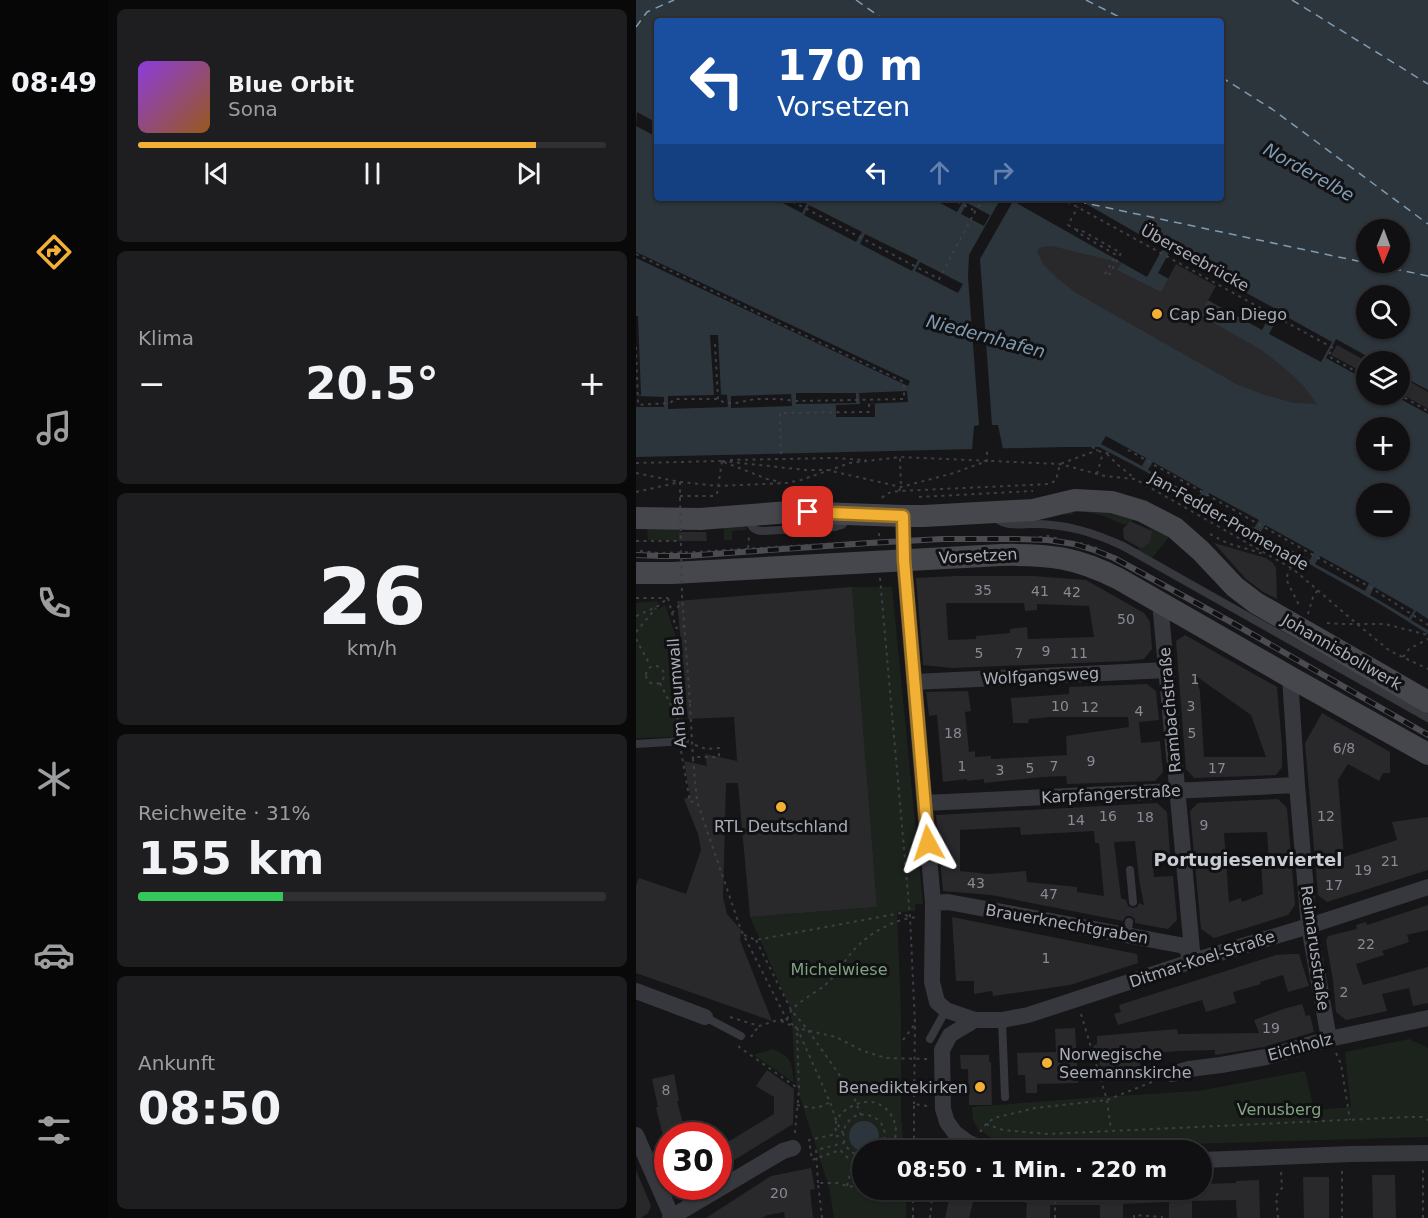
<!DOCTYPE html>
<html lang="de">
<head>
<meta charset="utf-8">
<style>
	body { margin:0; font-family:"DejaVu Sans",sans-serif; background:#1e1e20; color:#f1f3f6; height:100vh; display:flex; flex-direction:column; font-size:22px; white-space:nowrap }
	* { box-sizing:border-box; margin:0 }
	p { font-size:20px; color:#9c9d9f }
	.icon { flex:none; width:33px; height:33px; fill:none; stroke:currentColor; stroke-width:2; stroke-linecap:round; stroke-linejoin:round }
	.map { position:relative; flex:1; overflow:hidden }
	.details { display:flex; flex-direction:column; gap:9px; padding:9px; background:#09090a; width:528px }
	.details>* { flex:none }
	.top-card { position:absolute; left:18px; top:18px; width:570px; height:183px; border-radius:6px; box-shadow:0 2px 4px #0004,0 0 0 2px #303032; background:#1a4fa0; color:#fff; overflow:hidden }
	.needle { width:39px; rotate:181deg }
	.buttons { position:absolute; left:720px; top:219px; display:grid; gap:12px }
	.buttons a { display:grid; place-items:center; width:54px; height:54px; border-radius:50%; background:#101012; box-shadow:0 2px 4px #0004,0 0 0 2px #303032; font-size:30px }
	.speed { position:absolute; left:18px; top:1122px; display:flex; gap:12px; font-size:30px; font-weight:700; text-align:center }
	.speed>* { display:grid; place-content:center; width:78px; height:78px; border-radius:50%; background:#101012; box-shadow:0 2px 4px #0004,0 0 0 2px #303032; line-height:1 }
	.speed .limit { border:9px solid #d22; background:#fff; color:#111 }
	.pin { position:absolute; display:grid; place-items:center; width:51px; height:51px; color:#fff; margin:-26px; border-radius:12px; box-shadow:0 3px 9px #0006 }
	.me { position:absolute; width:66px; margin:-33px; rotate:355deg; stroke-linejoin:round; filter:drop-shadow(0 0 4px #0008) }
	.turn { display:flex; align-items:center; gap:21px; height:126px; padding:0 24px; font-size:27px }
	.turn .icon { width:78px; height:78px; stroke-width:2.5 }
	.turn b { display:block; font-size:42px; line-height:51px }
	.lanes { display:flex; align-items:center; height:57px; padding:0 24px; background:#0003; justify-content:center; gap:30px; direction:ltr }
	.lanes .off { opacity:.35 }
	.big { font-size:45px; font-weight:700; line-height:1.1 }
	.details .widget { flex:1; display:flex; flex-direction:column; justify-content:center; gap:9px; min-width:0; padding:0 21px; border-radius:9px; background:#1e1e20 }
	.details .dial { align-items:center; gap:0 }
	.dial b { font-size:78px; line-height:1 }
	.song { display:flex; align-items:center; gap:18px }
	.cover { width:72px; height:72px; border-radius:9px; background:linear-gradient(135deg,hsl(270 70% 55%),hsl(30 70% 35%)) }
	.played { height:6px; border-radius:3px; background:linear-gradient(90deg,#f2b134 85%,#303032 85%) }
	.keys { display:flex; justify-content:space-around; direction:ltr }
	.heat { display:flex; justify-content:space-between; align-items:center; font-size:33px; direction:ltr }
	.charge { height:9px; border-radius:4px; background:linear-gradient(90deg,#34c759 31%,#303032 0) }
	.trip { position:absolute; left:216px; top:1140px; width:360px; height:60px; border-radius:30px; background:#101012; box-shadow:0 2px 4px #0004,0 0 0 2px #303032; font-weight:700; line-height:60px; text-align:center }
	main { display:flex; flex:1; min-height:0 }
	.tabs { display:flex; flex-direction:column; width:108px; justify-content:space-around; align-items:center; background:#060607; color:#9c9d9f }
	.tabs .icon { width:42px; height:42px }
	.tabs .active { color:#f2b134 }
	.tabs b { font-size:27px; color:#f1f3f6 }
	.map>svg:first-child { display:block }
	.green { fill:#1c231d }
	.water { fill:#2c353c; fill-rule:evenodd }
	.pier { fill:#161618 }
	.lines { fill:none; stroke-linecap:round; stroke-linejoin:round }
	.ferry { stroke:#7f9bb3; stroke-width:1.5; stroke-dasharray:8 6; stroke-linecap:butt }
	.building { fill:#29292c; fill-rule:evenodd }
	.path { stroke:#3d3f44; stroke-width:2; stroke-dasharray:3 4.5; stroke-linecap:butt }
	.lane { stroke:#37383d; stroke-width:8 }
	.street { stroke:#37383d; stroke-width:16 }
	.secondary { stroke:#45474d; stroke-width:22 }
	.rail-casing { stroke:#4a4c52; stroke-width:6 }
	.rail { stroke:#111113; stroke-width:4; stroke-dasharray:11; stroke-linecap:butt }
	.path-bridge { stroke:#3d3f44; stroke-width:2; stroke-dasharray:3 4.5; stroke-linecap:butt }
	.route-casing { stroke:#9d7322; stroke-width:15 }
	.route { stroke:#f2b134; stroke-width:10 }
	.poi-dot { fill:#f2b134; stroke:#111113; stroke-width:2 }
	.labels { text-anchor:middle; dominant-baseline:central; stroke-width:6; stroke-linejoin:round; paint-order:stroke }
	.number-label { font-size:14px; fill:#888b94 }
	.street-label { font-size:16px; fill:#a8adb8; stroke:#111113 }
	.poi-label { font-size:16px; fill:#a8adb8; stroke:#111113; text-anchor:start }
	.park-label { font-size:16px; fill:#7fa381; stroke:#111113 }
	.water-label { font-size:18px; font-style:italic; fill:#7f9bb3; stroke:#111113 }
	.neighbourhood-label { font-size:18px; font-weight:bold; fill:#c9ccd4; stroke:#111113 }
</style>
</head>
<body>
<main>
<nav class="tabs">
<b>08:49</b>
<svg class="icon active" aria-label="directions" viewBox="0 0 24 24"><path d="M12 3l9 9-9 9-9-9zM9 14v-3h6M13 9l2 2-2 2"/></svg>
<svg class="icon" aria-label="music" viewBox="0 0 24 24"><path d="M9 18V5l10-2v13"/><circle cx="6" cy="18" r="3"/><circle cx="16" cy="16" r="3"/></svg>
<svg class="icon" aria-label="phone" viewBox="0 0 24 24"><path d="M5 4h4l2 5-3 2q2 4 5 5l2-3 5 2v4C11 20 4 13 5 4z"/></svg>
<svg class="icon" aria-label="climate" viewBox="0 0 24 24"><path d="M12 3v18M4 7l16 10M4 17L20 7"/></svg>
<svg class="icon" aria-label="car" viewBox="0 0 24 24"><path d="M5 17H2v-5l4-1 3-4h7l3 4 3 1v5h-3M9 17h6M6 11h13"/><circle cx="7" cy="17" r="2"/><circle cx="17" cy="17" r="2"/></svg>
<svg class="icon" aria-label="filters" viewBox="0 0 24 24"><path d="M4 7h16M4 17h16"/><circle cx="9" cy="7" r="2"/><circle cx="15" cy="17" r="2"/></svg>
</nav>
<section class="details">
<div class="widget">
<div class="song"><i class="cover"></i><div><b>Blue Orbit</b><p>Sona</p></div></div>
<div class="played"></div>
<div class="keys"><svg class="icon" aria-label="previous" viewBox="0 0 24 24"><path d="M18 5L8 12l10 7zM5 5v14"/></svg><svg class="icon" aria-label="pause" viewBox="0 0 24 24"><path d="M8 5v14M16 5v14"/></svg><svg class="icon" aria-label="next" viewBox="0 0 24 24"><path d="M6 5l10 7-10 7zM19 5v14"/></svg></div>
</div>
<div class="widget"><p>Klima</p>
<div class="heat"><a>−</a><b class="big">20.5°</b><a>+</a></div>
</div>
<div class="widget dial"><b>26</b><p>km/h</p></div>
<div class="widget"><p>Reichweite · 31%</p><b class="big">155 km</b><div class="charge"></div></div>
<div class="widget"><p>Ankunft</p><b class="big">08:50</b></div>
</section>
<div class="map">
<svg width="792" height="1218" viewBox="0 0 792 1218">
	<rect width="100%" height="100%" fill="#161618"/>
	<path class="green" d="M436 509 470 510 497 520 489 525C472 518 457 510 438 512L435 515 426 514Z
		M109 526 111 530 96 531V540H88V527Z
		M514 527 533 537 516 558 500 549C512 548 518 539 514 527Z
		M11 528H43V541L12 540Z
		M216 587H256L287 904H279V911L261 912 265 1013V1115L268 1150H226V1190H270V1218H198L193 1187 160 1085 155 1010 114 917 241 907Z
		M20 601 23 603 20 605 22 609H23L29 605 39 634 47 720 42 723 45 731 36 737 0 738V603Z
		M773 1039 792 1048V1137L410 1148 358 1140 342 1129 337 1120 336 1107 464 1097 562 1091 669 1071 678 1110 715 1107 709 1052Z
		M137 1049C158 1059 155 1062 158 1083L118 1055Z"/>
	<path class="water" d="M0 0H792V634L744 604 505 469 463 447H429L0 457ZM21 21H585V198H21ZM730 230H764V262H730ZM730 296H764V328H730ZM730 362H764V394H730ZM730 428H764V460H730ZM730 494H764V526H730Z
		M213 1136a15 15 0 1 1 30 0a15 15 0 1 1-30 0Z"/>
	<path class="pier" d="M1 112 21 123V137L0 126Z
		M137 198H163L171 203 166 213Z
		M295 198H320L327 202 321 212Z
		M365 198H440L527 248 511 277 377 201 344 259 356 425H362L367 449 336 450 338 426 343 425 332 277 333 255Z
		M331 203 354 215 348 226 325 214Z
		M173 205 226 232 220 242 168 215Z
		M229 234 282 260 276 271 224 244Z
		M534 251 638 308 626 330 522 273Z
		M0 252 274 381 272 386 0 258Z
		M284 262 327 284 322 293 279 271Z
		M644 313 696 342 685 362 633 334Z
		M0 316H2L5 395 0 396 28 397V407H0Z
		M74 335H82L85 394H82L91 395 92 407 32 409V396L78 395Z
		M700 339 740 361 730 362V380L690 358Z
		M764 375 792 390V414L757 395 764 394Z
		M271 391 272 402 228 404H239V417H200V405L224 404 223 393Z
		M160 393H220V403L160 404Z
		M155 394 156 406 95 408V396Z
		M470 436 510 458 506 466 465 444Z
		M517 462 567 490 562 498 512 470Z
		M573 493 623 520 618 528 568 501Z
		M629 525 678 552 674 560 624 533Z
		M684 556 733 583 729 591 679 564Z
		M738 587 778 610 773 618 734 595Z
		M780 611 792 619V630L775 620Z"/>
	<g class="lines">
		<path class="ferry" d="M220 0 250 21
			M450 0 491 21
			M656 0 792 84
			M0 27 11 12 38 0
			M585 77 636 109 792 224
			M444 198 449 203 792 276"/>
	</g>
	<path class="building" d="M416 246 486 263 481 270 525 292 540 264 580 286 564 315 624 349 645 365 667 385 681 404 658 403 629 395 602 385 440 293 422 279 407 264 402 254 401 250 406 247Z
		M701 345 730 361V374L695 355Z
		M764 376 792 392V409L764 393Z
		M494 521 516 531 515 538 513 543 508 547 504 548 488 539 487 529Z
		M43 532H70L71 541H43Z
		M578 543 630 558 636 562 640 568 641 599 627 592 610 579Z
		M320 576H396L450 580 508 613 514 622 516 649 508 659 491 661 316 668 287 665 280 578ZM310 603H388L389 611 401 610V604L453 606 458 637 392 639 391 627 374 629V633L340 636V639L312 640Z
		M216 587 241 907 114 917 102 783H90L87 897 91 914 105 930 104 940 136 1021 0 973V886L3 878 50 894 65 850 62 834 48 799 54 796 48 761 71 766 69 754 101 761 98 717 52 719 41 601Z
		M549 635 641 687 646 746V767L640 775 558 778 550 769 540 641ZM560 676 615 715 630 757H568L564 692Z
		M511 684 520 691 523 720 503 722 505 743 524 741 527 772 519 781 431 784 430 776 406 777 348 783V779L331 781V779L307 782 301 715 293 716 290 692 332 691 335 711 329 712 333 752 339 751V757L355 756V759L431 755 430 736 493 727 492 717H414L393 719 392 723H377L375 698 433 694V687Z
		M686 713 754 752V773H747L743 781 712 764 702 780 708 857 761 840 756 822 792 817V870L691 902 682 895 669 743Z
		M642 799 651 808 659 905 652 915 578 938 565 929 554 811 562 803ZM631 832 633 861H625L627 894 606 902 605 898 593 902 588 833Z
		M521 803 531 812 534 854 516 856 518 877 537 876 541 920 532 929 499 923V919L495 916H490L487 921 355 895 307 891 300 815ZM384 827 385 835 458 831 459 843H463L468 896 441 892V887L391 882 390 871 353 874 324 871V830ZM499 841 503 879 508 905 503 903 501 907 497 908 492 906 490 900 485 898 478 842Z
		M792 905V930L771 935 773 942 746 951 748 955 720 964 727 985 792 967V1003L777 1006 773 988 746 994 751 1011 710 1020 700 1012 697 980 690 941 692 936 721 929 720 925 730 922 731 925Z
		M316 917 501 954 502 963 434 985 357 996 356 991 338 994V981H320Z
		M656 954H663L673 986 652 992 647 975 624 982 625 984 597 992 600 1003 570 1012 566 1000 482 1025 478 1014 485 1012 483 1005 640 955Z
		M666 1004 670 1016 674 1015 678 1032 628 1047 579 1055V1050L543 1051 503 1054 505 1071 480 1073V1076H468L457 1046 461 1044V1036L541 1029 542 1034 623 1033 618 1020 647 1009Z
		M439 1028 442 1083 401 1084V1093H390L389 1075H382L381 1053 420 1052 419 1029Z
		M324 1055H353V1062H355L356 1105H333L332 1069H325Z
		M131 1070 158 1089 157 1124 82 1170V1148L138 1114V1097L120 1086Z
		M38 1074 43 1101H41L48 1127H46L50 1136H27L20 1107H22L16 1079Z
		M175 1168 179 1189 174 1190 177 1218H149L148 1212 132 1215 126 1218H70L135 1176Z
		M0 1170 15 1206 12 1213 5 1218H0Z
		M736 1175H759L760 1218H737Z
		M667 1177H693V1218H668Z
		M623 1180 624 1218H601L600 1200 556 1201V1218H533V1202L487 1204V1218H464V1205H414V1218H390L391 1203 350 1195V1190H566V1184L600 1183V1181Z
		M315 1190H340L333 1218H309Z"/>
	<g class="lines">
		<path class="path" d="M150 198 303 279 341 208 350 198
			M315 198 339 211
			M425 198 697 348 692 356 730 377
			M441 230 432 225 442 207
			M0 254 134 319 268 382V399L162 401 142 399H119L100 403H89L82 399H39L34 403 0 405
			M469 274 480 255 441 232V230L443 229 485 253 473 275
			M79 344 82 399
			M0 347 2 404
			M762 394 792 411
			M456 447 467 453H473
			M492 450 737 589 792 625
			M145 454 144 413 233 412V400
			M471 454 482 465 497 477
			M94 460 196 458 230 460
			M86 461 170 470H191L265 487 318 473 351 461V449
			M88 462 131 479 145 482
			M0 463 86 461
			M0 473 44 482 82 486 150 483 165 480 214 463 264 457 424 464 469 476 499 479 657 569 721 624 754 651 792 669
			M461 474 467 453
			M263 491 265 487 264 458
			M0 492 44 482V498
			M44 496H77L81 494 86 461
			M283 497 397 491
			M246 498C251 492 256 492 263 491L414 484 420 480 424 464 462 450
			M243 533 244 545
			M574 534 591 543 628 554
			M403 537 412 536 424 539
			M283 539 340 537
			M0 541H45
			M444 543 465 549
			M112 548 113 536
			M4 551 23 553 58 552 253 540
			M655 567 651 576V581L664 607
			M244 578 274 917 279 1024 278 1104
			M46 595 54 704
			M0 598H32
			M32 598 40 628 48 626
			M36 613 47 602
			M672 614 677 597 682 590
			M0 616 22 606 32 598
			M691 623 706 624H749L792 635
			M0 632 20 608
			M0 639 14 665
			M767 657 773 649 792 639
			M10 675a9 9 0 1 1 18 0a9 9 0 1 1-18 0Z
			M24 683 44 723 46 732
			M59 745 70 749 83 748V757H60L57 759 61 801 105 930 151 1020 161 1028 194 1102 201 1123 207 1133
			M45 751 54 802 60 801
			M108 935 120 940 265 913 274 917
			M120 940 155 1010 172 1030 216 1093 225 1115
			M445 1014 471 1100 475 1130
			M94 1017 123 1026 142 1020H151C152 1017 153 1014 155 1011 160 1003 179 993 188 986 200 976 207 962 217 951 231 934 260 918 282 917
			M145 1021 161 1028 200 1037 227 1051 250 1058 291 1059
			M115 1037 122 1027
			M267 1040 279 1024
			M104 1046 103 1047 163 1089
			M700 1053 705 1064 714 1120
			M161 1105C176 1108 181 1110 194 1102
			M291 1106 278 1104V1140L294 1139 302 1145V1150
			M350 1124 367 1130 412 1134 772 1117H786L792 1120
			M344 1132 350 1124 358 1118 399 1108 471 1100 521 1080
			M159 1133 163 1089 161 1031
			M248 1139 278 1140V1150
			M226 1156C194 1150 207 1106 235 1116 241 1118 246 1123 248 1129 250 1137 248 1144 242 1150
			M226 1162 214 1160 204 1150 176 1160 173 1140 196 1135 197 1137 202 1136C202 1136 199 1128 199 1127 200 1110 226 1098 240 1103 260 1110 266 1135 253 1150
			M706 1171V1218
			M182 1183 180 1150 208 1143
			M211 1186 219 1154
			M186 1218 182 1183H201L211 1186 226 1187
			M277 1218V1190
			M294 1218 297 1190
			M419 1218V1190
			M498 1218V1215L526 1217V1218
			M642 1218 640 1196 646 1188 645 1172
			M787 1218V1167"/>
		<path class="lane" d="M112 518C115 526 117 531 127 531L199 527 206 525 211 519
			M360 518C370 527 384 524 396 524 431 524 456 532 487 546L792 718
			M0 744 49 741
			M494 870 497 902
			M491 935 493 922
			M69 1017 105 1036
			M366 1020 369 1097
			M294 1039 310 1010"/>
		<path class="street" d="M267 516 268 560 297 903 296 982 301 1002 310 1010 339 1020H366L392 1015 557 961 673 926 792 887
			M524 602 557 961
			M654 677 661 785 673 926 693 1039
			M278 682 531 670
			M289 803 661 785
			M297 903 312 902 549 946 556 960
			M0 991 69 1017
			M339 1020 314 1035 306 1050 307 1109 311 1122 319 1133 331 1142 349 1150
			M536 1074 553 1069 585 1065 630 1057 693 1039 792 1018
			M0 1135 36 1217
			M566 1160 715 1154 792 1153
			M34 1218 147 1151 157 1148"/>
		<path class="secondary" d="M0 518 64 519 153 512 267 516H288L397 510 439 500 476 502 506 511 539 528 565 551 599 587 620 603 792 702
			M0 573H36L365 555C413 554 440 557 483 579L654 677 792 754"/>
		<defs>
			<path id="rail" d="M0 555 25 556H50L233 543 306 539H379L412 540 438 544 458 550 478 558 595 622 792 735"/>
		</defs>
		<use href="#rail" class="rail-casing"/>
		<use href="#rail" class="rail"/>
		<path class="path-bridge" d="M44 498 46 595
			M54 704 57 759"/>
	</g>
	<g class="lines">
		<defs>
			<path id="route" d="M172 512 267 516 268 560 292 843"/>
		</defs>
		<use href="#route" class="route-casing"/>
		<use href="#route" class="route"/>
	</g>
	<g class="poi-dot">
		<circle cx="521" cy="314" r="6"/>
		<circle cx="145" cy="807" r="6"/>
		<circle cx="411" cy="1063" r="6"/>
		<circle cx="344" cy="1087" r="6"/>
	</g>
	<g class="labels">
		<g class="number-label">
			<text x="347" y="590">35</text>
			<text x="404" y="591">41</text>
			<text x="436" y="592">42</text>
			<text x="490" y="619">50</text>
			<text x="410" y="651">9</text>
			<text x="343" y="653">5</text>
			<text x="383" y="653">7</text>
			<text x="443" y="653">11</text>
			<text x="559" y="679">1</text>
			<text x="424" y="706">10</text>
			<text x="555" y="706">3</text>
			<text x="454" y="707">12</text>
			<text x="503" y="711">4</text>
			<text x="317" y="733">18</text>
			<text x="556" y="733">5</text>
			<text x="708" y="748">6/8</text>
			<text x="455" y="761">9</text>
			<text x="326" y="766">1</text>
			<text x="418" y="766">7</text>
			<text x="394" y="768">5</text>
			<text x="581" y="768">17</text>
			<text x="364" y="770">3</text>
			<text x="472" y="816">16</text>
			<text x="690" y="816">12</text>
			<text x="509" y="817">18</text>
			<text x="440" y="820">14</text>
			<text x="568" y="825">9</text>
			<text x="754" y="861">21</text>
			<text x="727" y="870">19</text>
			<text x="340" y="883">43</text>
			<text x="698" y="885">17</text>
			<text x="413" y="894">47</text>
			<text x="730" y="944">22</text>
			<text x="410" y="958">1</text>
			<text x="708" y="992">2</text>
			<text x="635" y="1028">19</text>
			<text x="30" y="1090">8</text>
			<text x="143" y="1193">20</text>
		</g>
		<g class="street-label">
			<text transform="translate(559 258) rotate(29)">Überseebrücke</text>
			<text transform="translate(593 521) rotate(30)">Jan-Fedder-Promenade</text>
			<text transform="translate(342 556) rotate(-3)">Vorsetzen</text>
			<text transform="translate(706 652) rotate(30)">Johannisbollwerk</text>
			<text transform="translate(405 676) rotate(-3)">Wolfgangsweg</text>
			<text transform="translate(41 693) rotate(-94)">Am Baumwall</text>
			<text transform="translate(534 710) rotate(-95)">Rambachstraße</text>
			<text transform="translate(475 794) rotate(-3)">Karpfangerstraße</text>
			<text transform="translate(431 924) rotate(10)">Brauerknechtgraben</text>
			<text transform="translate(679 948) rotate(82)">Reimarusstraße</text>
			<text transform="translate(566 959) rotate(-18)">Ditmar-Koel-Straße</text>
			<text transform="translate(664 1047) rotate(-15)">Eichholz</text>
		</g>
		<g class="poi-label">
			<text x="533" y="314">Cap San Diego</text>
			<text x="145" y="826" text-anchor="middle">RTL Deutschland</text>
			<text x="423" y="1054">Norwegische<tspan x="423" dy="18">Seemannskirche</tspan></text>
			<text x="332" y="1087" text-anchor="end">Benediktekirken</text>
		</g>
		<g class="park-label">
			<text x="203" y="969">Michelwiese</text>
			<text x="643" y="1109">Venusberg</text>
		</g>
		<g class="water-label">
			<text transform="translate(673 172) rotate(29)">Norderelbe</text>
			<text transform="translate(350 336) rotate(15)">Niedernhafen</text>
		</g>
		<g class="neighbourhood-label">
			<text x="612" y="859">Portugiesenviertel</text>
		</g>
	</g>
</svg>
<div class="buttons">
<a><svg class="needle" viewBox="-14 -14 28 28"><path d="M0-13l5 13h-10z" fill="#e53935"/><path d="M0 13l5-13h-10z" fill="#9c9d9f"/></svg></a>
<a><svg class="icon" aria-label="search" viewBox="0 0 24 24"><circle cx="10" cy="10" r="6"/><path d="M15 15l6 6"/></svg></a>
<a><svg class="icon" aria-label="layers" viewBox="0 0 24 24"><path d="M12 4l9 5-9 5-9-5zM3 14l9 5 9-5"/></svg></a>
<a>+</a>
<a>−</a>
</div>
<div class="speed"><div class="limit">30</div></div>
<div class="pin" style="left:172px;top:512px;background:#d93025"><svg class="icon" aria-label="arrive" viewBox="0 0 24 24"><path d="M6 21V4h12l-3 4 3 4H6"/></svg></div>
<svg class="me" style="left:292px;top:843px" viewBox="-20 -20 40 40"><path d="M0-17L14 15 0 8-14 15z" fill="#f2b134" stroke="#fff" stroke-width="4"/></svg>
<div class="trip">08:50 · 1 Min. · 220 m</div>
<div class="top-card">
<div class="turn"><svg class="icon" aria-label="left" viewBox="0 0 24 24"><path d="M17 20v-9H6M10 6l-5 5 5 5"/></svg><div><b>170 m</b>Vorsetzen</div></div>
<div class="lanes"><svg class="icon" aria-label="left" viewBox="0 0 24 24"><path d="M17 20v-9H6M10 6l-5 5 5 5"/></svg><svg class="icon off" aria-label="ahead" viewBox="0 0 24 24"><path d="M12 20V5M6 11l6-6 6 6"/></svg><svg class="icon off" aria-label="right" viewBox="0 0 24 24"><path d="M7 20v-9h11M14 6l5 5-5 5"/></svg></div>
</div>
</div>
</main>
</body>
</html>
